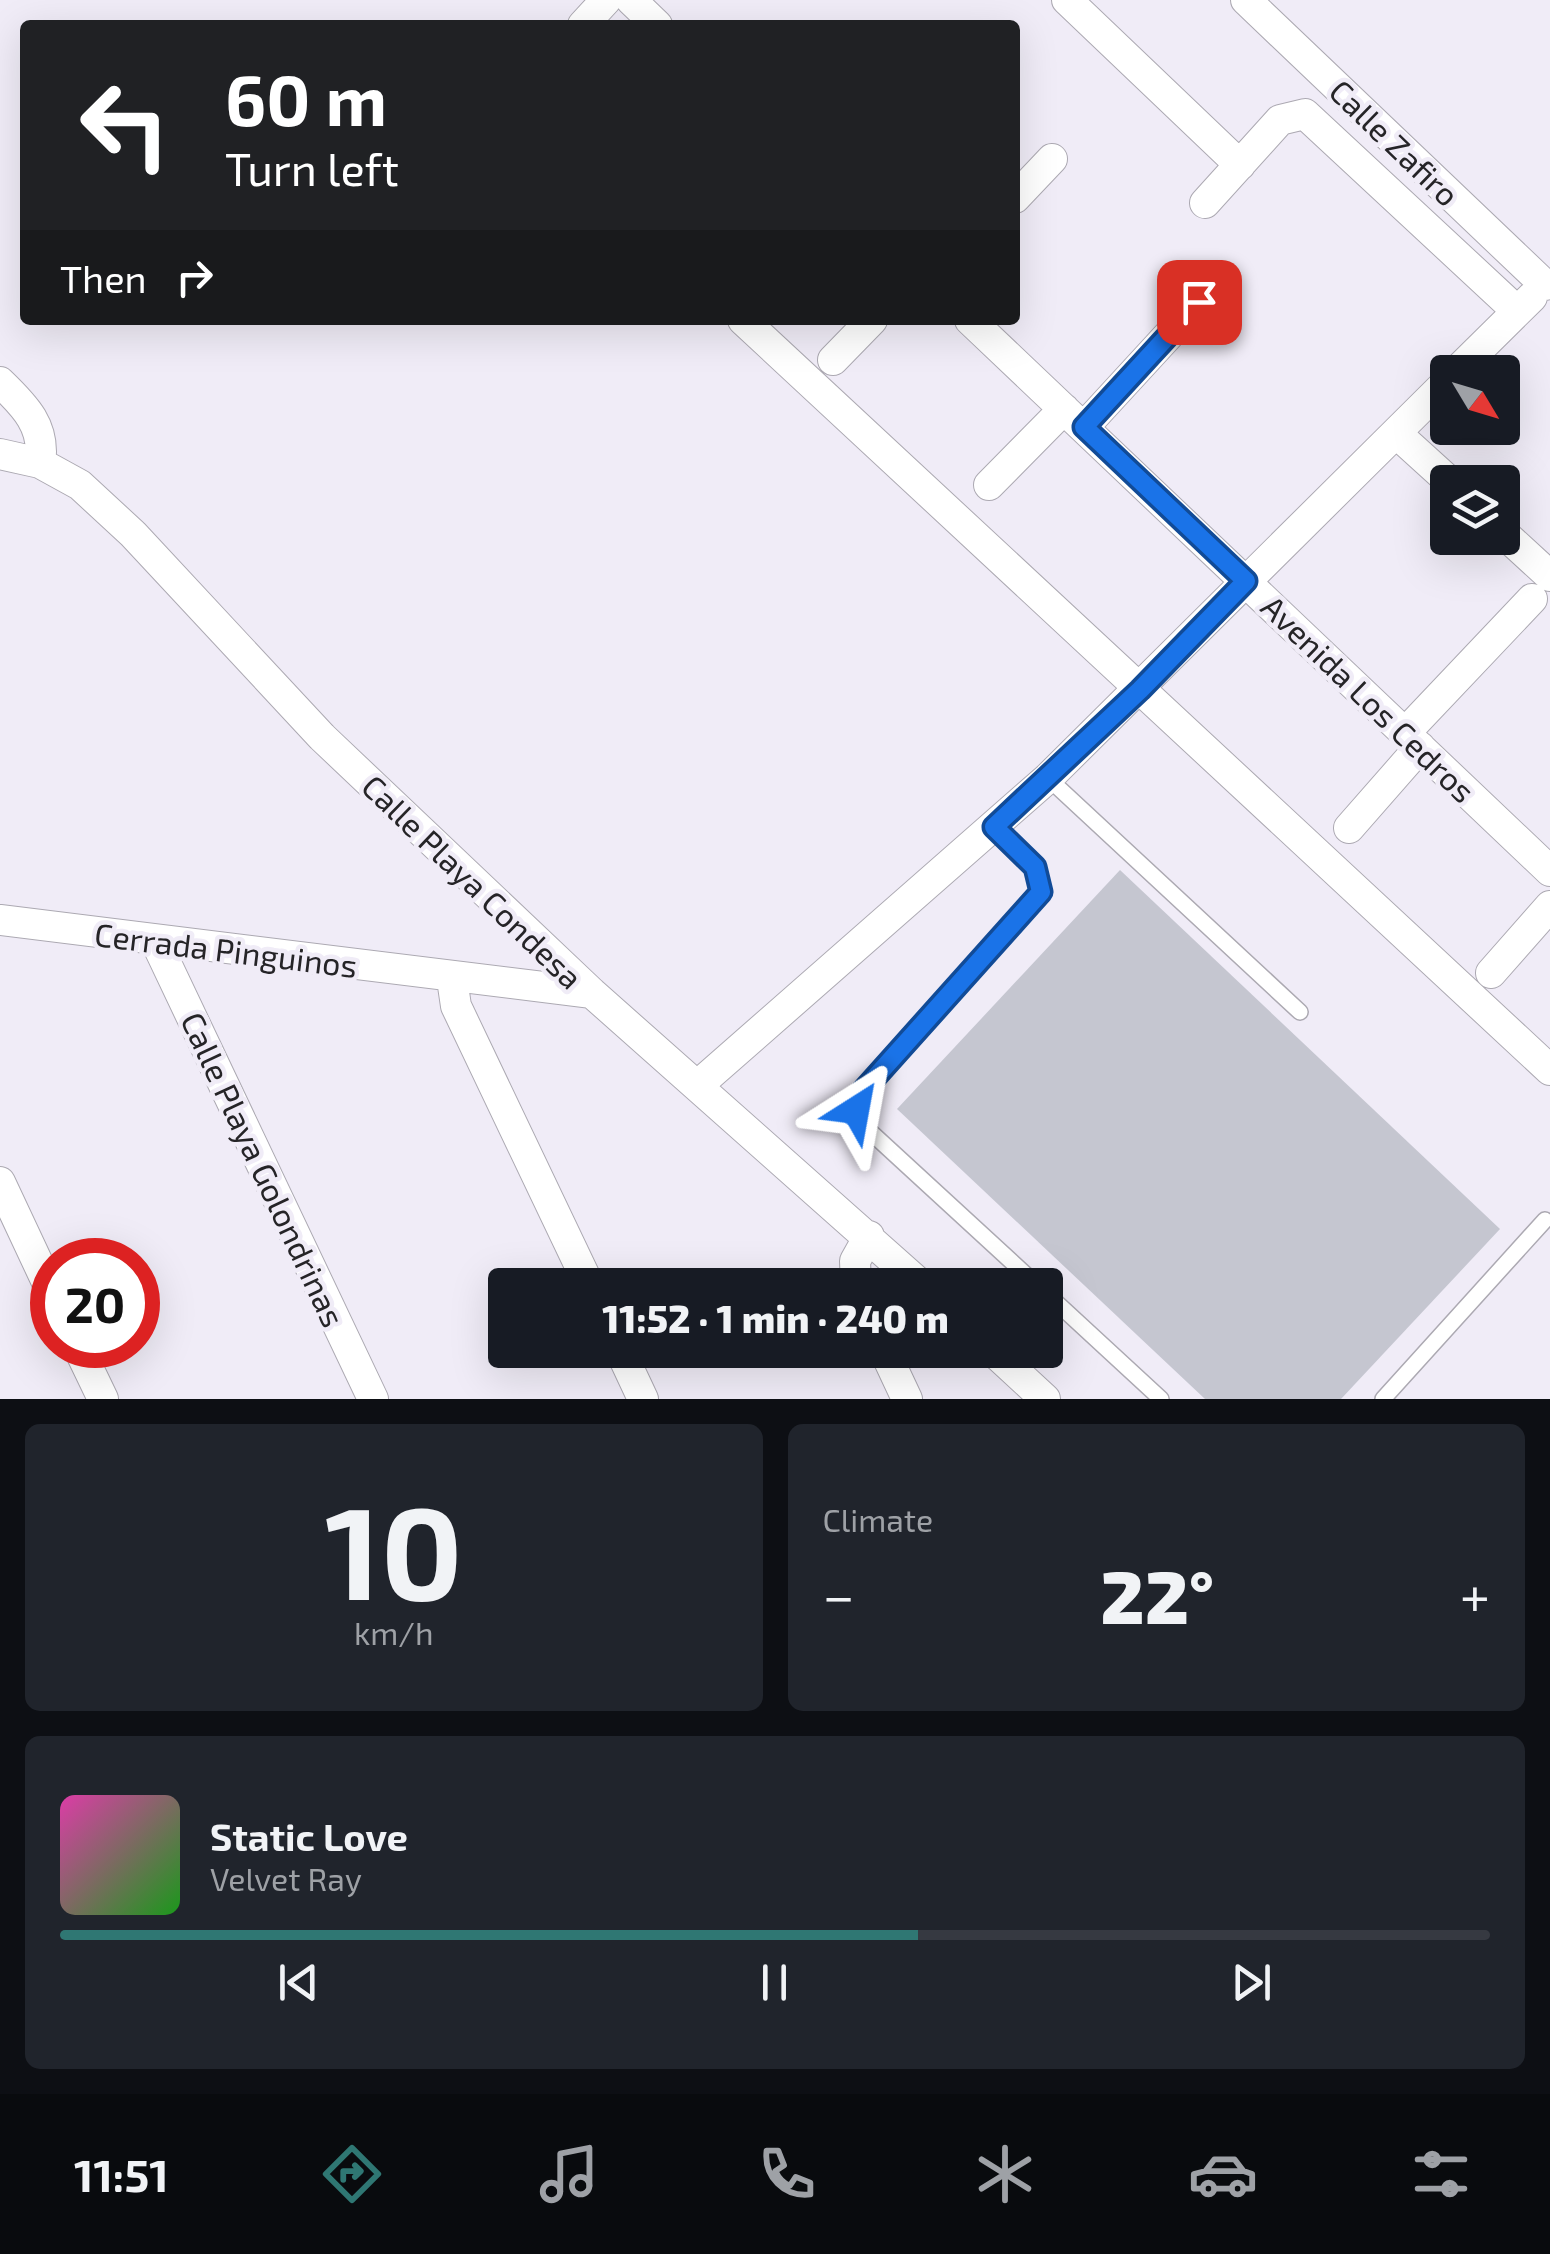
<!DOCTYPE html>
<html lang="en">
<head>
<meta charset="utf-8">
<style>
	body { margin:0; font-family:"Exo 2",sans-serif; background:#20242c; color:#f1f3f6; height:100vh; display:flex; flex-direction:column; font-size:38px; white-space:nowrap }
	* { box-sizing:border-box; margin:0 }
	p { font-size:32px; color:#9ea1a6 }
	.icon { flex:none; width:55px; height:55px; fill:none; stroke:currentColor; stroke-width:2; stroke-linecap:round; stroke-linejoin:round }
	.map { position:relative; height:1399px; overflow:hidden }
	.side { display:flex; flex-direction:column; gap:25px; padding:25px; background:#0d0f14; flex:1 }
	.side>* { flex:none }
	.guide { position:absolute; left:20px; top:20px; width:1000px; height:305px; border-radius:10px; box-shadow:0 10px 40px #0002; background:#202124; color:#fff; overflow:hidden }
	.needle { width:65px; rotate:128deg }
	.fabs { position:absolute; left:1430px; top:355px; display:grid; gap:20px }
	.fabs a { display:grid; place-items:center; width:90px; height:90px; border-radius:10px; background:#171b24; box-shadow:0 10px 40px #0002; font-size:50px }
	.speed { position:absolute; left:30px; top:1238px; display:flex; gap:20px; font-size:50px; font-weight:700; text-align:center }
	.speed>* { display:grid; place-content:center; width:130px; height:130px; border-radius:50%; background:#171b24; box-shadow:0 10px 40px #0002; line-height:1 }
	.speed .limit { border:15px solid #d22; background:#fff; color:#111 }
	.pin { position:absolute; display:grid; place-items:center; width:85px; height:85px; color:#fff; margin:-42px; border-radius:20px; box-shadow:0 5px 15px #0006 }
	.me { position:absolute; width:110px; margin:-55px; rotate:34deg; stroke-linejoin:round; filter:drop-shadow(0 0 8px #0008) }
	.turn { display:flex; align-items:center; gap:35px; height:210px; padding:0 40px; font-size:45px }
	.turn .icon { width:130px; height:130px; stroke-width:2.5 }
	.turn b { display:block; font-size:70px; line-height:85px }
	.then { display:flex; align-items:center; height:95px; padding:0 40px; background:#0003; gap:20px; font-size:38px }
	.big { font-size:75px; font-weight:800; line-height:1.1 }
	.side .tile { flex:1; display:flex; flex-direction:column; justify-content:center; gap:15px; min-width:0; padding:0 35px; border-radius:15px; background:#20242c }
	.side .dial { align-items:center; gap:0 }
	.dial b { font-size:130px; line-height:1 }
	.song { display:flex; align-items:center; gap:30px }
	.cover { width:120px; height:120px; border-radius:15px; background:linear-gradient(135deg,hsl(320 70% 55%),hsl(120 70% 35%)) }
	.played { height:10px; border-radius:5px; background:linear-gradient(90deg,#2f7773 60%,#363941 60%) }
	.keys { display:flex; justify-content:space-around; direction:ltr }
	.heat { display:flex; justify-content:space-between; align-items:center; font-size:55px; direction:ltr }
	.side .tiles { flex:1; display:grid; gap:25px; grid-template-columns:1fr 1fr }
	.tile:last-child { grid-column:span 2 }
	.trip { position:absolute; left:488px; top:1268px; width:575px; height:100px; border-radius:10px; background:#171b24; box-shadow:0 10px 40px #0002; font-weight:800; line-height:100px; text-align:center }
	.dock { display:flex; height:160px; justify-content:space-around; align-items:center; background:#090b0e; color:#9ea1a6 }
	.dock .icon { width:70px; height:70px }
	.dock .selected { color:#2f7773 }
	.dock b { font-size:45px; color:#f1f3f6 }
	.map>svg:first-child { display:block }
	.building { fill:#c5c6d0 }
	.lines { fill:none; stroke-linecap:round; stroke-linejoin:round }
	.lane-casing { stroke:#aca9b2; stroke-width:18 }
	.street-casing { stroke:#aca9b2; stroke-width:32 }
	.lane { stroke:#fff; stroke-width:15 }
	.street { stroke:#fff; stroke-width:30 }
	.route-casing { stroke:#114b97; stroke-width:25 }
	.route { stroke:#1a73e8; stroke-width:18 }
	.labels { text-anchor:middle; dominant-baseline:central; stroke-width:9; stroke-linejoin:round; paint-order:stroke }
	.street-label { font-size:32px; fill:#252427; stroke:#f0ecf7 }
</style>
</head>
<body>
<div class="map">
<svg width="1550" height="1399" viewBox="0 0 1550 1399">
	<rect width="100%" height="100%" fill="#f0ecf7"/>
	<path class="building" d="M1120 870 1500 1229 1341 1399H1205L897 1109Z"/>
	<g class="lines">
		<defs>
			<path id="lane" d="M1048 778 1300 1012
				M994 827 1035 867 1041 891 862 1093 856 1109 864 1126 1037 1285
				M1045 1292 1161 1399
				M1383 1399 1545 1220"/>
			<path id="street" d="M631 0 657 25
				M1067 0 1240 165
				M1246 0 1545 285
				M583 25 606 0
				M1015 198 1052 159
				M1205 203 1280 120 1305 114 1517 311
				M743 320 1550 1070
				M970 320 1550 871
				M833 360 872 320
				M1456 372 1532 297
				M0 382C25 406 46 427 40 463
				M1084 427 1199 302
				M1396 433 1450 482
				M0 454 40 463 80 485 133 534 322 737 592 993 921 1285
				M989 485 1064 409
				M1502 532 1550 576
				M1405 733 1532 599
				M1349 828 1420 747
				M0 920 592 993
				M155 940 373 1399
				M1491 973 1550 906
				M452 979 456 1006 589 1285
				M697 1086 1048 778 1448 381
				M0 1182 52 1293
				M856 1285 855 1261 869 1236
				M77 1345 103 1399
				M620 1350 643 1399
				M884 1350 907 1399
				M992 1350 1045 1399"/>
		</defs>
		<use href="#lane" class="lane-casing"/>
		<use href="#street" class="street-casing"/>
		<use href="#lane" class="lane"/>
		<use href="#street" class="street"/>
	</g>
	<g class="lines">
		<defs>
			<path id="route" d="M856 1110 862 1092 1041 892 1035 867 994 827 1140 690 1246 581 1084 427 1199 302"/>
		</defs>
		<use href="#route" class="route-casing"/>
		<use href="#route" class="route"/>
	</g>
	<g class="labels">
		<g class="street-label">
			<text transform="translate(1395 142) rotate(44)">Calle Zafiro</text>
			<text transform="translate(1369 698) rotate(44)">Avenida Los Cedros</text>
			<text transform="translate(473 881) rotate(44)">Calle Playa Condesa</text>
			<text transform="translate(226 949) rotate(7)">Cerrada Pinguinos</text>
			<text transform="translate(264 1169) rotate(65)">Calle Playa Golondrinas</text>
		</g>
	</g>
</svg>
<div class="fabs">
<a><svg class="needle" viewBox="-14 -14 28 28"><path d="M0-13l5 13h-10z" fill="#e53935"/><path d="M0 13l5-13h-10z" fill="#9ea1a6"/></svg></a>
<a><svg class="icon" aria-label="layers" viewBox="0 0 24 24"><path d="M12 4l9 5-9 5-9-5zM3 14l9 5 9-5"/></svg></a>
</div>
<div class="speed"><div class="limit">20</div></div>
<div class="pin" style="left:1199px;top:302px;background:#d93025"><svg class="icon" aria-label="arrive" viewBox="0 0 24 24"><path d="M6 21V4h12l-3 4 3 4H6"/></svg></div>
<svg class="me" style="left:856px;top:1110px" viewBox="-20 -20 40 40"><path d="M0-17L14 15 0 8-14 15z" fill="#1a73e8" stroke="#fff" stroke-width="4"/></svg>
<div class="trip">11:52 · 1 min · 240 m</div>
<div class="guide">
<div class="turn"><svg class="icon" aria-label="left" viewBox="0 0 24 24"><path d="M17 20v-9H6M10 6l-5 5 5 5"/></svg><div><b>60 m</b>Turn left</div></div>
<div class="then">Then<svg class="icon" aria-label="right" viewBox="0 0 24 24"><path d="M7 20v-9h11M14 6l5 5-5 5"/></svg></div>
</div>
</div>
<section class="side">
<div class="tiles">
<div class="tile dial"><b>10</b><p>km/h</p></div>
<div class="tile"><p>Climate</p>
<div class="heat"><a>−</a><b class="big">22°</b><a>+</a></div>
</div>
<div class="tile">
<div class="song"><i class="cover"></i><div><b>Static Love</b><p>Velvet Ray</p></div></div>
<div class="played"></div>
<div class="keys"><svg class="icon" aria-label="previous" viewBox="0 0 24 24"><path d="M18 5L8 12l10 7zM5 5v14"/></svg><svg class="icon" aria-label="pause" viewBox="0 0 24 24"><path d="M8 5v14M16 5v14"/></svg><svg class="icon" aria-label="next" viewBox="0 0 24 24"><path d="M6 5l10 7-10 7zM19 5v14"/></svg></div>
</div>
</div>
</section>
<nav class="dock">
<b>11:51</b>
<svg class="icon selected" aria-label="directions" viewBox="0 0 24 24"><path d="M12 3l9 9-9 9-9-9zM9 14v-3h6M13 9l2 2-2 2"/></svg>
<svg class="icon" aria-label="music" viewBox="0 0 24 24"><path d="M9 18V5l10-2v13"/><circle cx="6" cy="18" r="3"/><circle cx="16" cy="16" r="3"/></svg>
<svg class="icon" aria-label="phone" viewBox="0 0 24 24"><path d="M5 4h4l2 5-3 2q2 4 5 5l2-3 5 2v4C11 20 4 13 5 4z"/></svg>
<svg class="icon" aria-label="climate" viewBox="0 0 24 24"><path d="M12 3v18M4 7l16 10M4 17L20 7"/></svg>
<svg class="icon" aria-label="car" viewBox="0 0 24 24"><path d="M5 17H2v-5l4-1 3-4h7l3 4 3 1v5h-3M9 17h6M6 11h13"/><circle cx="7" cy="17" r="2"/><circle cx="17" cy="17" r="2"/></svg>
<svg class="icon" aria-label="filters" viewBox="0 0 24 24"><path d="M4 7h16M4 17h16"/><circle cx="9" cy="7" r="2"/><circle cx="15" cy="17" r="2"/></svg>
</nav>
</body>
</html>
